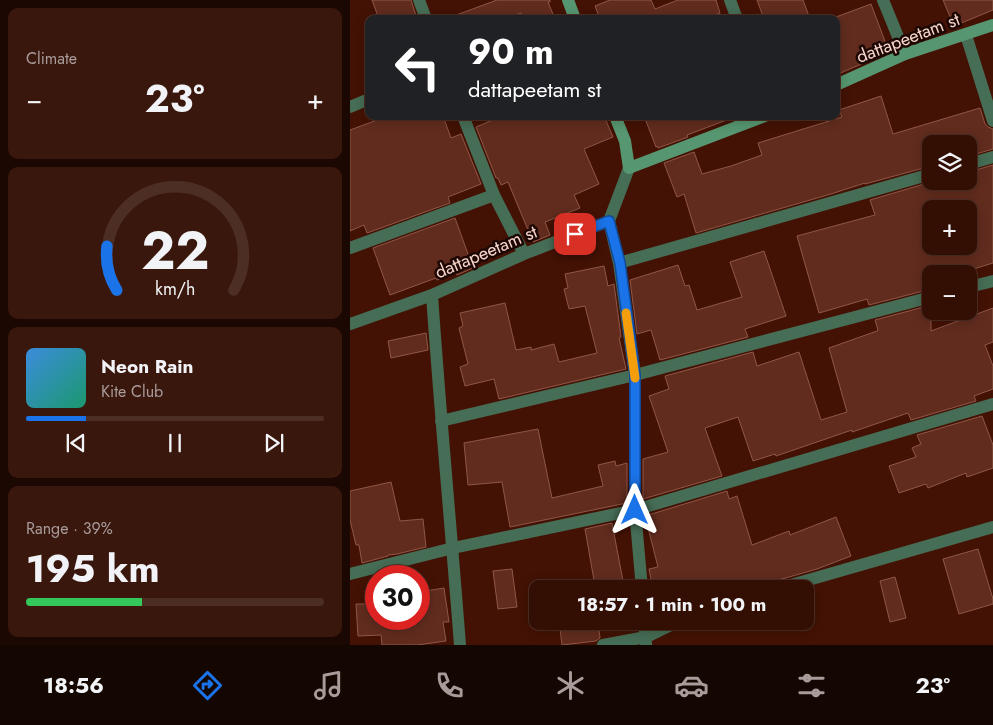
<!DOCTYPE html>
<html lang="en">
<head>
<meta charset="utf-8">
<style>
	body { margin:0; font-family:Jost,sans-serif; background:#3a170d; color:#f1f3f6; height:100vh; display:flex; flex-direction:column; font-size:19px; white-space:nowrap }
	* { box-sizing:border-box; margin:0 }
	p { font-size:16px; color:#a89c9a }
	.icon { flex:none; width:28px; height:28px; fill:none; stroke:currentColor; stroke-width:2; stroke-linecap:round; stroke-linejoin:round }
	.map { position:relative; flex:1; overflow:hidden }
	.panel { display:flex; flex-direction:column; gap:8px; padding:8px; background:#1c0802; width:350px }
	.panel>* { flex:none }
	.top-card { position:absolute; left:15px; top:15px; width:475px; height:105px; border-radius:10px; box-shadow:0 2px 12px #0003,0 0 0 1px #4d2e25; background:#202124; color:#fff; overflow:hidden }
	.buttons { position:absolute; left:572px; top:135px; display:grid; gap:10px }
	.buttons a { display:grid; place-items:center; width:55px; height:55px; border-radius:10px; background:#320e03; box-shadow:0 2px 12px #0003,0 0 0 1px #4d2e25; font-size:25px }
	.speed { position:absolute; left:15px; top:565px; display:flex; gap:10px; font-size:25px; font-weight:700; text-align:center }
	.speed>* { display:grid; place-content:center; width:65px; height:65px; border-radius:50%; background:#320e03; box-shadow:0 2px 12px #0003,0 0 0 1px #4d2e25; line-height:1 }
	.speed .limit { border:8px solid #d22; background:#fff; color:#111 }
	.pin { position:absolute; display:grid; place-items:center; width:42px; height:42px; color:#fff; margin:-21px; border-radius:10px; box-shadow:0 2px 8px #0006 }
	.me { position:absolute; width:55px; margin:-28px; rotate:0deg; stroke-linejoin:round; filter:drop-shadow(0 0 4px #0008) }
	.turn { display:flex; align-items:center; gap:18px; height:105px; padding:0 20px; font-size:22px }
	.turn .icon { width:65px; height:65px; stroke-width:2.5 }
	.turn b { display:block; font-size:35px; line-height:42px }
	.big { font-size:38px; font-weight:700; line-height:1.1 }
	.panel .card { flex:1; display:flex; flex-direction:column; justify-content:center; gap:8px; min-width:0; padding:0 18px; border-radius:10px; background:#3a170d }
	.panel .dial { align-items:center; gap:0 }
	.dial svg { height:130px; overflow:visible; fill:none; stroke:#4d2e25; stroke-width:7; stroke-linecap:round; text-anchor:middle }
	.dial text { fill:#f1f3f6; stroke:none }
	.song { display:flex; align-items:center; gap:15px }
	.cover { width:60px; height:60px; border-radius:8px; background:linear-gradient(135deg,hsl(210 70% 55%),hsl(160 70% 35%)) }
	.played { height:5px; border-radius:2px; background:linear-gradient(90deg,#1a73e8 20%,#4d2e25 20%) }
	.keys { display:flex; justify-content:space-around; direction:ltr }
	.heat { display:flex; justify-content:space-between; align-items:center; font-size:28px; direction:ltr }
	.charge { height:8px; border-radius:4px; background:linear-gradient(90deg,#34c759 39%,#4d2e25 0) }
	.trip { position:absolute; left:179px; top:580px; width:285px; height:50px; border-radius:10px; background:#320e03; box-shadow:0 2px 12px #0003,0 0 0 1px #4d2e25; font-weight:700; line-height:50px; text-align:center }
	.dock { display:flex; height:80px; justify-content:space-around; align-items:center; background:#140601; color:#a89c9a }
	.dock .icon { width:35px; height:35px }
	.dock .selected { color:#1a73e8 }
	.dock b { font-size:22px; color:#f1f3f6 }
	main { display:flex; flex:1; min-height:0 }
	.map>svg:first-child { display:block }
	.building { fill:#612c1e; stroke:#8f5747; fill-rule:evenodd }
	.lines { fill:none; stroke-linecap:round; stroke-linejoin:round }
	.street { stroke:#466d55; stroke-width:12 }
	.secondary { stroke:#569670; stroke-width:12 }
	.route-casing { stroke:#114b97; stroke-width:12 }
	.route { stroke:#1a73e8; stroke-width:9 }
	.slow { stroke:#f59e0b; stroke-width:9 }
	.labels { text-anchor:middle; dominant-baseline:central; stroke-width:5; stroke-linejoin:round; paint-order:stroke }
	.street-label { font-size:18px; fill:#f8d6cd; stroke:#1c0703 }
</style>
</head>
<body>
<main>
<section class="panel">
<div class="card"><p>Climate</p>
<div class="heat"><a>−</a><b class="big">23°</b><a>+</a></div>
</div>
<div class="card dial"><svg viewBox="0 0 100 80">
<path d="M14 69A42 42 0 1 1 86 69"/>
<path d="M14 69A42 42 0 0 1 8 42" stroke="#1a73e8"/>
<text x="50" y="56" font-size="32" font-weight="700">22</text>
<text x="50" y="72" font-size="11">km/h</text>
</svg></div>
<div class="card">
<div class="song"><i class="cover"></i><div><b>Neon Rain</b><p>Kite Club</p></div></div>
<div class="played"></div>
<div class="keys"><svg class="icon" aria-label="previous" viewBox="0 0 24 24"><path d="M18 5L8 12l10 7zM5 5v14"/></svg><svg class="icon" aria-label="pause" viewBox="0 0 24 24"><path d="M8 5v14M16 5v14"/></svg><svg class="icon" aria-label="next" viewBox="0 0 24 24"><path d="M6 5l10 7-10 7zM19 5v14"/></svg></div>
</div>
<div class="card"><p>Range · 39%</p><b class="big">195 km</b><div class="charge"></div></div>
</section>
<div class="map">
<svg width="643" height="645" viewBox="0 0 643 645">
	<rect width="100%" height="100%" fill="#431204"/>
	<path class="building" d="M22 0H61L67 19H29Z
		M147 0H200V2H198L205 19H174L171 13 155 19H102L101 17Z
		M260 0H301L305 9 328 0H366L370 13 367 14 369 19H250L245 6Z
		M407 0H453L460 19H414Z
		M593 0H643V10L604 26Z
		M521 4 539 52 486 75V17Z
		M531 96 543 134 630 108 635 124 638 127 643 129V149L619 156V144H581V166L515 184V183L481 194 346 233 334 194 327 197 314 163 344 152 352 174 381 166 412 155 408 143 492 117 489 110Z
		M38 116H93L101 138 111 134 131 184 98 197 100 203 17 233 14 225 0 231V130Z
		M152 116H254L263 137 234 149 249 184 224 195 230 208 195 222 200 235 183 242 158 182 151 185 148 178H146L126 127Z
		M294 116H381L382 118 337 135 338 137 308 148 307 146 306 147Z
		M643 165V263L607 274H581V289L519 305 517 299 469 313 447 236 525 215 520 200 581 182V190L613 181H619V172ZM581 209H619V220L624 237 619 239V246H581Z
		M105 218 123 268 107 275 106 273 87 280 86 278 40 295 23 248Z
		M414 251 436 316 395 329 398 337 310 360 301 330 287 334 280 280 328 265 335 286 339 285 347 310 392 297 380 262Z
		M254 266 258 286 264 284 271 337 269 338 276 369 149 399 144 379 115 386 110 367 118 364 109 328 113 326 110 313 155 303 166 350 181 347V350L204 344 209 362 247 353 235 306 219 309 214 289 218 288 215 274Z
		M581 305V331L643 308V342L635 345 643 366V389L624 396 626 401 561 420 558 413 502 432V430L426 456 425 454 403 461 388 417 355 428 372 476 293 499V459L318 452 299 396 319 389 315 376 403 352 407 366 449 352 471 420 497 412 479 348 527 331 528 330 525 320Z
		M76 333 78 350 41 358 38 341Z
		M632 416 643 445V468L617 477 616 473 578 488 576 484 549 493 539 466 566 457 562 448 571 444 567 435Z
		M188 429 202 498 253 486 248 465 265 461 266 466 277 463V503L160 527 152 482 118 485 114 443Z
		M41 482 50 521 73 519 76 547 47 554 38 555V556L12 563 9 545H6L0 520V491Z
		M377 491 379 499 387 496 402 545 439 531 440 535 486 517 501 556 467 569 425 581 421 584 404 589H360L358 581 325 589H303L299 569 308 567 295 516Z
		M262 523 273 581 245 586 235 529Z
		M628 549 643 599V604L609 614 593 559Z
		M162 569 167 607 148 609 143 571Z
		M545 577 556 618 540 622 530 581Z
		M94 588 99 622H93L96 641 67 645H32L31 635 8 636 6 604H26V619H69V592Z
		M209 621H248L250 638 246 641 212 645Z"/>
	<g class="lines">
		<path class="street" d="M69 0 76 19
			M380 0 387 19
			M533 0 555 54
			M616 35 643 121
			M0 107 19 99
			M113 116 144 195 174 254
			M619 164 643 157
			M259 221 269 263 285 375V510L292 589
			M0 248 144 195
			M269 263 581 174
			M619 287 643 281
			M82 295C90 411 101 528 110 645
			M0 324 82 295 174 254 259 221 279 168
			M91 421 285 375 581 297
			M0 574 103 548 285 510 643 404
			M427 589 643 527
			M294 621 296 644
			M253 645 296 637 329 621"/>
		<path class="secondary" d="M218 0 225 19
			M486 85 555 54 643 25
			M265 116 275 141 279 168 415 116"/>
	</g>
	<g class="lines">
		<defs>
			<path id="route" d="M225 234 259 221 270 263 285 375V510"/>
		</defs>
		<use href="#route" class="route-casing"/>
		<use href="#route" class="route"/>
		<path class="slow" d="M276 313 285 378"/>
	</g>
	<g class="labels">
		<g class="street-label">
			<text transform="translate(558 38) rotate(-21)">dattapeetam st</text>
			<text transform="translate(136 252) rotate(-23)">dattapeetam st</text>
		</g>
	</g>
</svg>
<div class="buttons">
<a><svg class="icon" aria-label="layers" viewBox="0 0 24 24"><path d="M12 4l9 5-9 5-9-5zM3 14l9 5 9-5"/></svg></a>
<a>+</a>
<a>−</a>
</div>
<div class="speed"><div class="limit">30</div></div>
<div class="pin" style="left:225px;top:234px;background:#d93025"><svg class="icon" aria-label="arrive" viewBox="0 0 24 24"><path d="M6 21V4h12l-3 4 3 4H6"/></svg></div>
<svg class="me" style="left:285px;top:510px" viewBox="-20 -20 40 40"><path d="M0-17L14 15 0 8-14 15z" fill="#1a73e8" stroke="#fff" stroke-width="4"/></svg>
<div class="trip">18:57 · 1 min · 100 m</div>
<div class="top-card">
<div class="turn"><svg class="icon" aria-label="left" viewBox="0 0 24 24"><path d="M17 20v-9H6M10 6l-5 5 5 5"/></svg><div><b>90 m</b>dattapeetam st</div></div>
</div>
</div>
</main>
<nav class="dock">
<b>18:56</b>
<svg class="icon selected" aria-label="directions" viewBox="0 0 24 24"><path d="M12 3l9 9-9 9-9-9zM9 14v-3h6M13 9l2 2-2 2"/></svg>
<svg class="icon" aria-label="music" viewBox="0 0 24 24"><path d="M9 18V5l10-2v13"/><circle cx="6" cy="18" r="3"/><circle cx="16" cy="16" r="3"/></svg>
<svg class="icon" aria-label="phone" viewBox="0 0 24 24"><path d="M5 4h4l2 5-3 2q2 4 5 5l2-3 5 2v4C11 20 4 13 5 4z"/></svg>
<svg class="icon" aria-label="climate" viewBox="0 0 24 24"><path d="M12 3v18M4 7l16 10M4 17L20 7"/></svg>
<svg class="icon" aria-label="car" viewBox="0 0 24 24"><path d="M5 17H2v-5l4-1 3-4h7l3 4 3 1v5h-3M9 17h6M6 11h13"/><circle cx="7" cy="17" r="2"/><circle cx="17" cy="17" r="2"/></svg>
<svg class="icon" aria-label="filters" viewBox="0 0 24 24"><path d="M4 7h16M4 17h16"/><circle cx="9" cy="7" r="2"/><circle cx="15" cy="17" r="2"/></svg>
<b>23°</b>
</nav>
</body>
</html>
